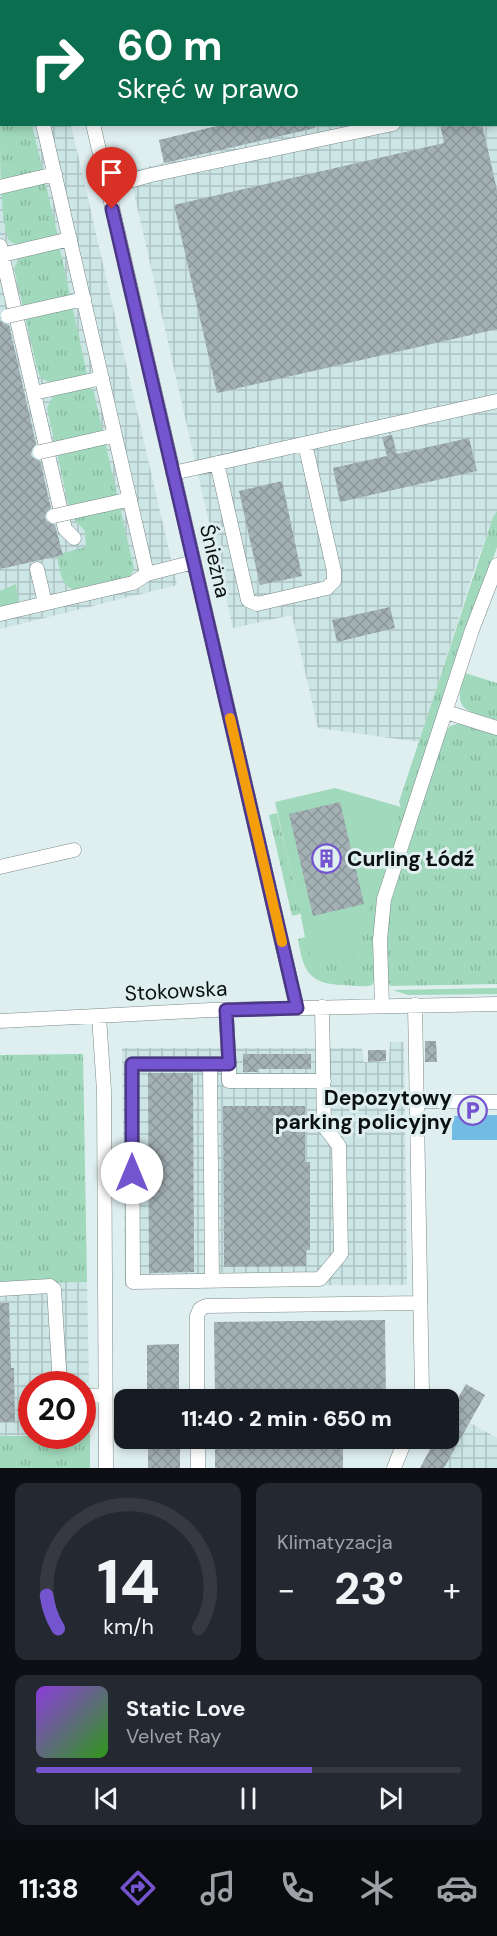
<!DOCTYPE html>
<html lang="pl">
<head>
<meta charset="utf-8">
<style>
	body { margin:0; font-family:"DM Sans",sans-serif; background:#242831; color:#f1f3f6; height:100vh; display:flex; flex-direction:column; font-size:22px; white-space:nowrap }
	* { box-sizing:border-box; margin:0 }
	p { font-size:20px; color:#9ea1a6 }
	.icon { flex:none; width:33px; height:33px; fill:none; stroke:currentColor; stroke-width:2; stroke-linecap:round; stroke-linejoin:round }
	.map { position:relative; height:1468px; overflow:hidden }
	.drawer { display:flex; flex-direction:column; gap:15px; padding:15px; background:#0d0f14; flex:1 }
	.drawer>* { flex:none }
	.hud { position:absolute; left:0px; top:0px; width:498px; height:126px; box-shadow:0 3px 9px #0003; background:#0b6e4f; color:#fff; overflow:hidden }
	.speed { position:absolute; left:18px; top:1371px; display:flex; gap:12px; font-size:30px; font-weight:700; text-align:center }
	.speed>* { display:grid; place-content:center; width:78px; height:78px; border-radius:50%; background:#171b24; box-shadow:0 3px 9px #0003; line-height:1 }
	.speed .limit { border:9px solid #d22; background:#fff; color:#111 }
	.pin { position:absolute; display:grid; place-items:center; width:51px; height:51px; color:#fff; margin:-62px -26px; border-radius:50% 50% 50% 0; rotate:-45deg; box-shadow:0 0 6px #0007 }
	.pin .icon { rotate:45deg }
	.me { position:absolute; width:66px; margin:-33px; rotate:0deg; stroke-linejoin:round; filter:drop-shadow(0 0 4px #0008) }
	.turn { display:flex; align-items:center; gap:21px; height:126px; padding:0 18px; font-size:27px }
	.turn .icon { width:78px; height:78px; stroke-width:2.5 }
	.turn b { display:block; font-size:42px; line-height:51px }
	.big { font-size:45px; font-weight:800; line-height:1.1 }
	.drawer .widget { flex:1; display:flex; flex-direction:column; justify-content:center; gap:9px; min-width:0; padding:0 21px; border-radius:12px; background:#242831 }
	.drawer .dial { align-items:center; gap:0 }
	.dial svg { height:156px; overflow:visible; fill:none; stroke:#363941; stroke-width:7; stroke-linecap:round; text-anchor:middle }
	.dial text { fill:#f1f3f6; stroke:none }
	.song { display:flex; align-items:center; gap:18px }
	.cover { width:72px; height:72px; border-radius:9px; background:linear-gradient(135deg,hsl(270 70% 55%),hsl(110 70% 35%)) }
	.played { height:6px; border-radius:3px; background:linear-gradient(90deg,#7455cf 65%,#363941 65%) }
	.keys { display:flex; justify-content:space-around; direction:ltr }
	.heat { display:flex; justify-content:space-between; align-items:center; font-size:33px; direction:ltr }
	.drawer .tiles { flex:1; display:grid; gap:15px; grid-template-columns:1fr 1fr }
	.widget:last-child { grid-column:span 2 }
	.trip { position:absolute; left:114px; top:1389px; width:345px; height:60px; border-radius:12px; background:#171b24; box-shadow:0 3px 9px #0003; font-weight:800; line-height:60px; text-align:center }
	.dock { display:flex; height:96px; justify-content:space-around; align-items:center; background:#090b0e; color:#9ea1a6 }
	.dock .icon { width:42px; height:42px }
	.dock .current { color:#7455cf }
	.dock b { font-size:27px; color:#f1f3f6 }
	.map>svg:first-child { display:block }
	.built { fill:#cce5e5 }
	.industrial { fill:url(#industrial-grid) }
	.grass { fill:url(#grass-tufts) }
	.pitch { fill:#a0d9bb }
	.water { fill:#72bbe5 }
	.building { fill:url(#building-cross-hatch) }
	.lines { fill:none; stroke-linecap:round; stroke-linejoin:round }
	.minor-casing { stroke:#7b8989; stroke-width:15 }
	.minor { stroke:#fff; stroke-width:14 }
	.minor-bridge-casing { stroke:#7b8989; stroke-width:15; stroke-linecap:butt }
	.minor-bridge { stroke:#fff; stroke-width:14 }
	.route-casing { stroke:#4b3787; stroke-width:15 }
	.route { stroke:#7455cf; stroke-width:10 }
	.slow { stroke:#f59e0b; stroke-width:10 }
	.labels { text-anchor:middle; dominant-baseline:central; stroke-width:6; stroke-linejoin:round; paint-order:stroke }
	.street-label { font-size:21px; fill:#0b1010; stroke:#dfeeef }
	.poi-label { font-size:21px; font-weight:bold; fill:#0b1010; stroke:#dfeeef; text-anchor:start }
</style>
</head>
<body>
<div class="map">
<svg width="497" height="1468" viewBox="0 0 497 1468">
	<defs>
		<pattern id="industrial-grid" width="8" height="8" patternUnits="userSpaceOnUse" patternTransform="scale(1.5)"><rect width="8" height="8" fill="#cce5e5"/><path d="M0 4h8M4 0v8" fill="none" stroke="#aec3c3"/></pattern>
		<pattern id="grass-tufts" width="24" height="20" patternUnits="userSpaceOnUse" patternTransform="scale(1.5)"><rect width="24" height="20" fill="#a0d9bb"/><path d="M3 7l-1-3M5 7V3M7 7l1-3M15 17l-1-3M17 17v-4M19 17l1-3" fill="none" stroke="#88b9a0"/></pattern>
		<pattern id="building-cross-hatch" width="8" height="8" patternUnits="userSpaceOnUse" patternTransform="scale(1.5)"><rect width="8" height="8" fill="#a3b0b4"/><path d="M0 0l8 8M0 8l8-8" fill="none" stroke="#8b969a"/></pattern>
	</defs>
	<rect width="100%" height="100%" fill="#dfeeef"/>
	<path class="built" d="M83 0H465V1L84 2Z"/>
	<path class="industrial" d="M0 0 36 1 2 2V124L71 125 177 585 0 629Z
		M497 65V511L493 517 474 570 419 742 318 728 292 615 233 628 129 171 164 163 159 140 225 125 496 124Z
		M390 1042H404L407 1285 125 1286 122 1048H362L364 1062H389Z
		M87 1282 89 1383 32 1384 31 1435 0 1436V1284Z
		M82 1398 83 1414H90V1433H83Z
		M469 1422 497 1438V1468H444Z"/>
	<path class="grass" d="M0 120H1L2 124 32 125 57 233C50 239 40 240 31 242 23 244 16 246 9 240 0 225 0 143 0 120Z
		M53 248 60 249 87 374C72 378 46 391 38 372L14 268 20 257Z
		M87 388 93 389 134 569 130 577 127 579 75 590C60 586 60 569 57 556L63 555V553L86 547 85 531 74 519 69 507 47 408 53 396Z
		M497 511V547L377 902 374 929V981L372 985C361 988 354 985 343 985 309 984 303 971 298 939L305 937 301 917 310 915 401 807 399 802 493 517Z
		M16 584 19 604 0 609V591Z
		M465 673 497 683V720C464 710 452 711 465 673Z
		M460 723 497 734V984L390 986 388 979 387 929 390 905 445 733 450 726Z
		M277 813 301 914H300L292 916 269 815Z
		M497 988V994L408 995 393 990Z
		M83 1054 87 1282 0 1284V1055Z
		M83 1433H90V1468H0V1436H82Z"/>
	<path class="pitch" d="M335 788 401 807 352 959 324 952 321 965 312 963 275 802Z"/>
	<path class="water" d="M497 1115V1140H452V1116Z"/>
	<path class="building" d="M225 124H315V128L164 163 159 140Z
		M440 124H482L497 190V329L217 393 174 205 444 143Z
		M0 320 5 324 9 325 36 444 32 449 31 455 34 458 40 461 51 508 46 513 45 518 48 522 55 525 63 555 0 569Z
		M392 435 397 454 469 438 477 471 340 502 333 468 387 456 382 437Z
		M282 481 302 576 260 585 239 491Z
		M390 607 395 628 337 642 332 620Z
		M340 802 364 904 313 916 289 814Z
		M425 1041H436L437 1062H425Z
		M368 1050H386V1061L368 1062Z
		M243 1054H311V1069H258V1072H243Z
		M148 1073H193L194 1272 149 1273Z
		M223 1106H305V1162H310V1250H306V1266L224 1267Z
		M0 1303H9L11 1368H14L15 1422H0Z
		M385 1320 386 1400H215L214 1322Z
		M179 1344V1400H147V1345Z
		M466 1384 485 1395 444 1468H420L436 1438H448V1416Z
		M148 1438H180V1468H148Z
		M215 1438H343V1468H215Z"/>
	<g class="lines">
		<defs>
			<path id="minor" d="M64 0V2
				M102 0 103 2
				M251 0V2
				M476 0V2
				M38 2 45 0
				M0 10H2
				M496 89 497 91
				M0 111H2
				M43 124 147 574
				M93 124 297 1008
				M0 187 55 174
				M107 187 151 175 393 124
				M0 246 65 529 74 538
				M2 255 70 239
				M57 305 84 299
				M34 393 102 378
				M89 441 115 435
				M217 463 248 600 257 604 327 588 334 581V571L305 444
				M173 473 497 401
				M104 505 130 499
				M37 569 45 603
				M0 614 133 583 147 574 194 562
				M446 712 497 728
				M0 867 74 850
				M415 1005 422 1392 420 1400
				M382 1006 380 940 384 899 472 630 497 565
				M226 1010 229 1064H132L133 1282 320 1279 341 1254 339 1146 324 1126 322 1007
				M99 1016 104 1091 106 1468
				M0 1021 211 1010 497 1004
				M210 1064 212 1281
				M229 1064V1081H324
				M416 1101 497 1102
				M0 1289 50 1286 54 1289 60 1384
				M82 1396 105 1395
				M197 1400V1316L200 1309 206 1306 420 1303
				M198 1438V1468
				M394 1468 406 1438"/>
		</defs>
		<use href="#minor" class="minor-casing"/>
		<use href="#minor" class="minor"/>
		<defs>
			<path id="minor-bridge" d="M8 316 57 305
				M40 452 89 441
				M54 516 104 505"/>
		</defs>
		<use href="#minor-bridge" class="minor-bridge-casing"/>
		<use href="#minor-bridge" class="minor-bridge"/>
	</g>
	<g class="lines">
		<defs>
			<path id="route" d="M112 209 297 1008 226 1010 229 1064H132V1173"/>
		</defs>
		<use href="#route" class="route-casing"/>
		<use href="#route" class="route"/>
		<path class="slow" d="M230 718 282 942"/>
	</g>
	<defs>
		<symbol id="building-ring" viewBox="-11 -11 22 22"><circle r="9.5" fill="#dfeeef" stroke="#7455cf" stroke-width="1.5"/><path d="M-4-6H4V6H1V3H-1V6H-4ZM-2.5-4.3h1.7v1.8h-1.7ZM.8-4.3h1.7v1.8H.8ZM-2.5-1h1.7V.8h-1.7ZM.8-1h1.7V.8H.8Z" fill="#7455cf"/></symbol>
		<symbol id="parking-ring" viewBox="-11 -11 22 22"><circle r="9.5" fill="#dfeeef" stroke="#7455cf" stroke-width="1.5"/><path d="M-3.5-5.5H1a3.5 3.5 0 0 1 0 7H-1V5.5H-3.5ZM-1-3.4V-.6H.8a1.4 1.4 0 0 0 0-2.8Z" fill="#7455cf"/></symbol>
	</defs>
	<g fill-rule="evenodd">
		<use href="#building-ring" x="310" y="842" width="33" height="33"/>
		<use href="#parking-ring" x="456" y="1094" width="33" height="33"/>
	</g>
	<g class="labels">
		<g class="street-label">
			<text transform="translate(215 561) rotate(77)">Śnieżna</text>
			<text transform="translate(176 991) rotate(-3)">Stokowska</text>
		</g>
		<g class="poi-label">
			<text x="347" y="859">Curling Łódź</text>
			<text x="452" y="1098" text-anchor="end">Depozytowy<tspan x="452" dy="24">parking policyjny</tspan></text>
		</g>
	</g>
</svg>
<div class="speed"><div class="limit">20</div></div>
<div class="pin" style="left:112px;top:209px;background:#d93025"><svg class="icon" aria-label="arrive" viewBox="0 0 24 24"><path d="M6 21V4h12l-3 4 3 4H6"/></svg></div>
<svg class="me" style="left:132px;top:1173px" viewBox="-20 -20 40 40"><circle r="19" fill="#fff"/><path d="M0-13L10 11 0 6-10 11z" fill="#7455cf"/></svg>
<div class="trip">11:40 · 2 min · 650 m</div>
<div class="hud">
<div class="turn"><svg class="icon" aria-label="right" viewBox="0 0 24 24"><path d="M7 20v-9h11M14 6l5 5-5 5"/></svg><div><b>60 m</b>Skręć w prawo</div></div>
</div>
</div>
<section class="drawer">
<div class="tiles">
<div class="widget dial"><svg viewBox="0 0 100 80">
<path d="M14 69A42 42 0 1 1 86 69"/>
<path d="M14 69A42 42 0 0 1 8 52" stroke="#7455cf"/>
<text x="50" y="56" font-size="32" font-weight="700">14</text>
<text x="50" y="72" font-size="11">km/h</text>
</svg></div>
<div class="widget"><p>Klimatyzacja</p>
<div class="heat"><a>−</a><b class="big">23°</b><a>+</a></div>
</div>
<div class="widget">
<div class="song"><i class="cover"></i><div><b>Static Love</b><p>Velvet Ray</p></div></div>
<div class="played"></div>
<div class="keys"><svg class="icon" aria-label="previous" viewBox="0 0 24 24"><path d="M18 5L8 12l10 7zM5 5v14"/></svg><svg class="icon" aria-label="pause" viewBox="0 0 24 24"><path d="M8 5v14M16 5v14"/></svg><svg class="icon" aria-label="next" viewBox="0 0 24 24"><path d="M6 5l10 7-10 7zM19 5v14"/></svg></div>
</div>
</div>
</section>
<nav class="dock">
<b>11:38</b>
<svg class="icon current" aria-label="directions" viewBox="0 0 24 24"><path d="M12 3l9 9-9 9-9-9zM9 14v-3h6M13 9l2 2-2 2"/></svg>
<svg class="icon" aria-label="music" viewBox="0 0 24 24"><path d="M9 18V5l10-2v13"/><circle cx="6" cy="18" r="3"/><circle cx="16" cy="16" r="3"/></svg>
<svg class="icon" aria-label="phone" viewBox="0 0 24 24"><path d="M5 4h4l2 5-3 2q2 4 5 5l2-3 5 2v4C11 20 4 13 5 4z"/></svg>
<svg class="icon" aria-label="climate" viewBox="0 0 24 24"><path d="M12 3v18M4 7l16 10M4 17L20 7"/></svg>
<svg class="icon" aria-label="car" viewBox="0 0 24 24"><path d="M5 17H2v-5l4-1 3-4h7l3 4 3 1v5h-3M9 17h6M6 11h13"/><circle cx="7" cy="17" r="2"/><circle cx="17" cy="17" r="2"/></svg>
</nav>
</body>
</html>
